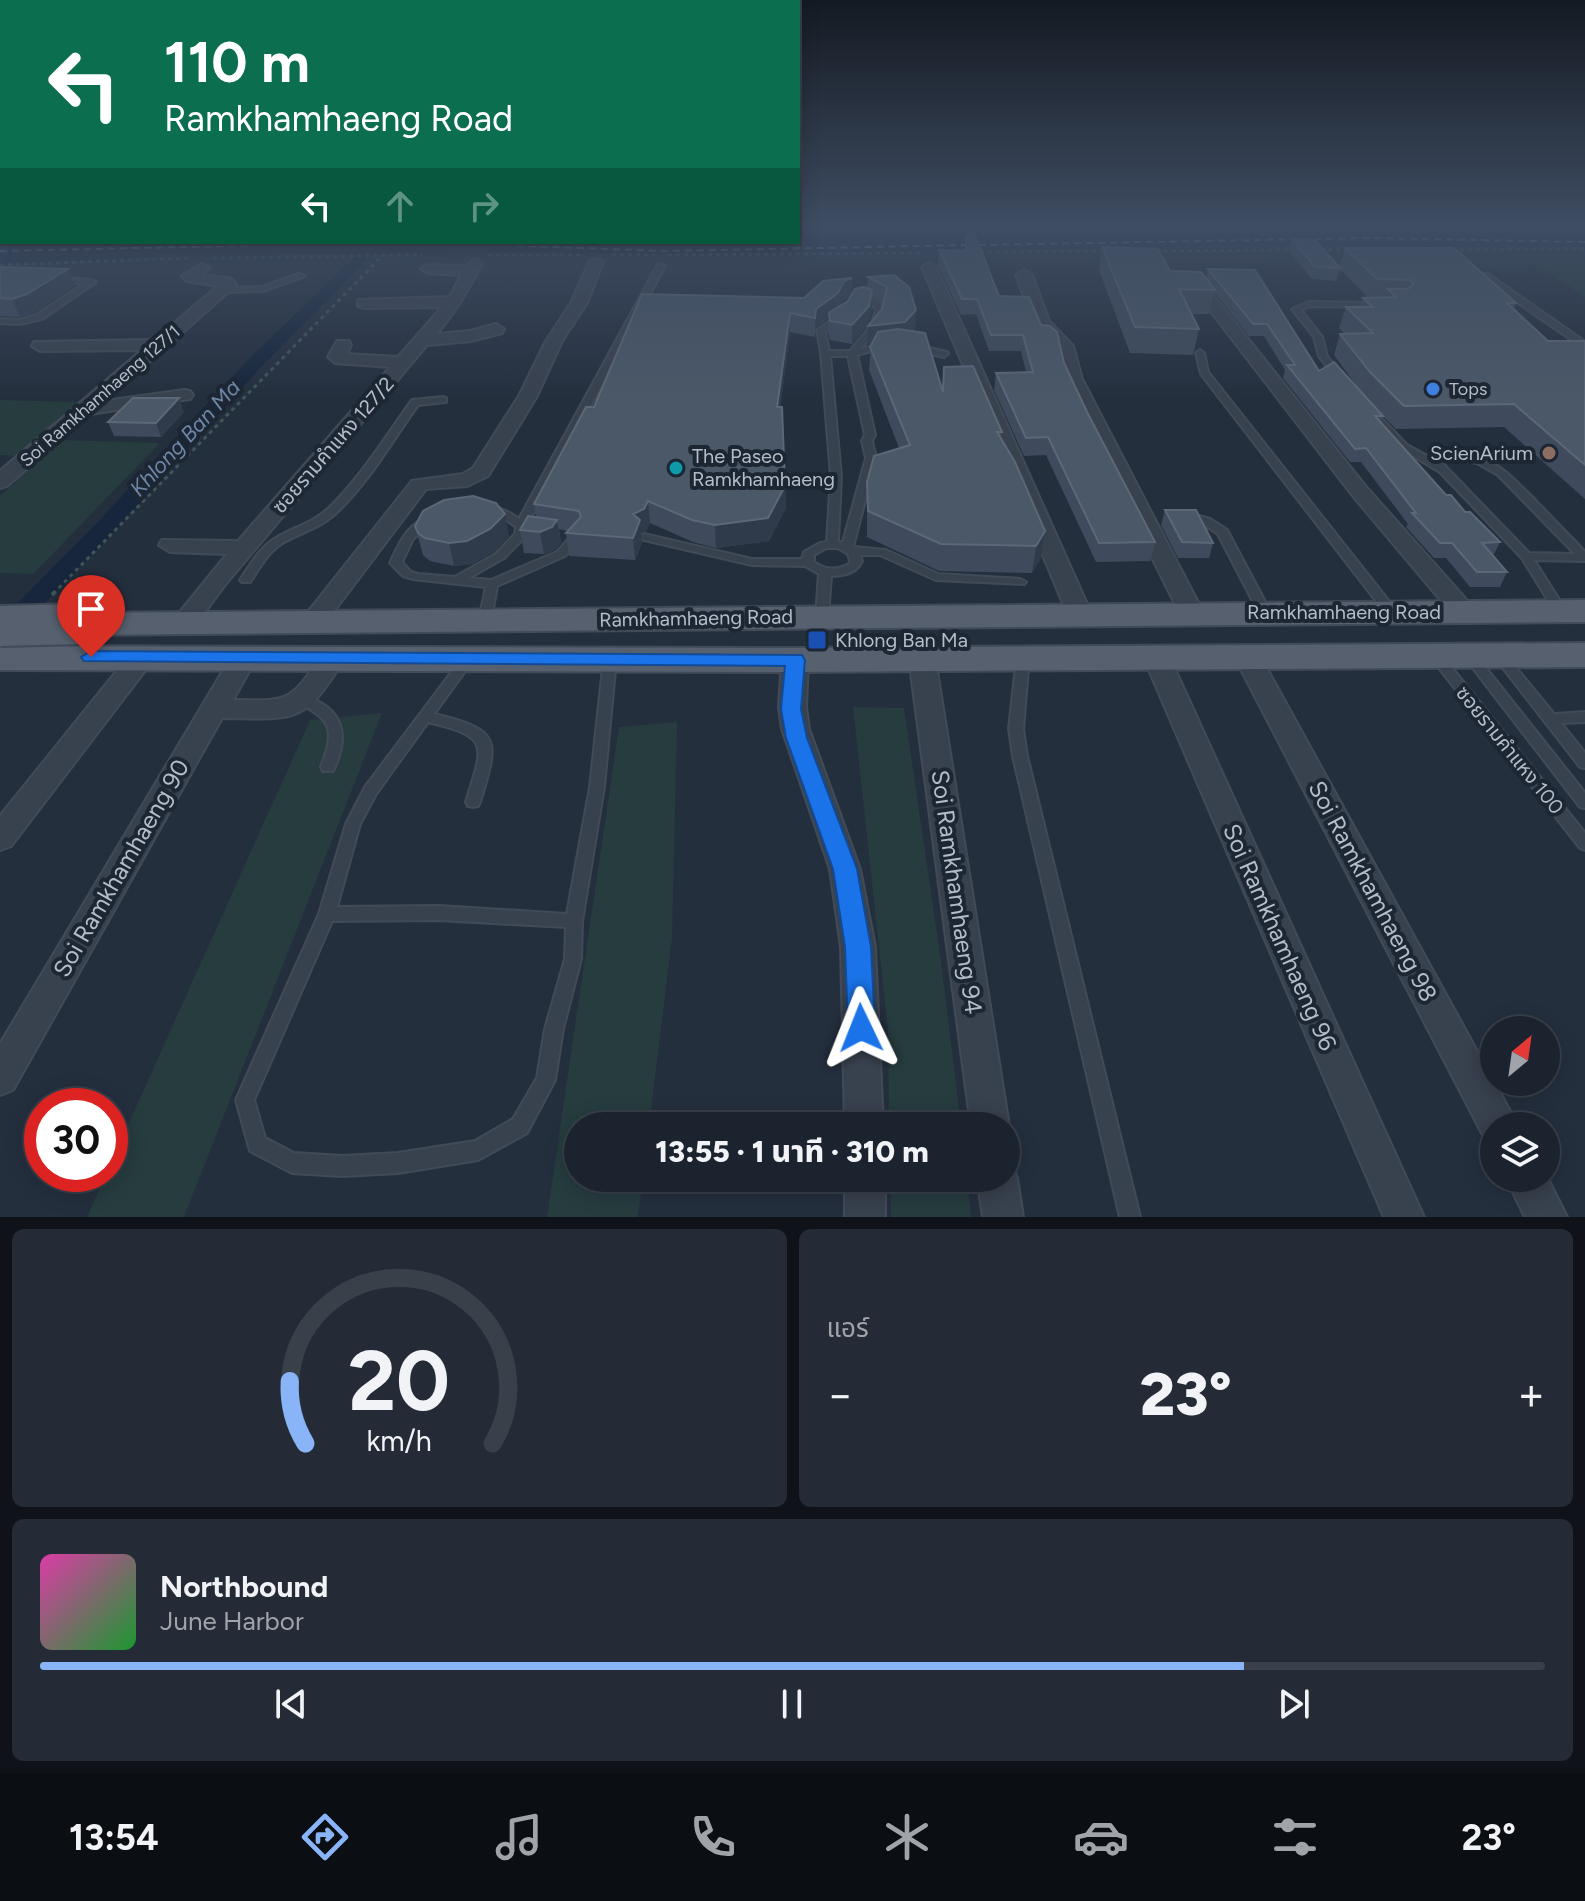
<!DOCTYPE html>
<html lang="th">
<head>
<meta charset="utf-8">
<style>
	body { margin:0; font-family:Figtree,"Noto Sans Thai",sans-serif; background:#242b36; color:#f1f3f6; height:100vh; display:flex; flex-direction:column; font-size:30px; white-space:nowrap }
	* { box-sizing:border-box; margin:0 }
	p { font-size:26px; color:#a0a4aa }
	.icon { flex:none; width:44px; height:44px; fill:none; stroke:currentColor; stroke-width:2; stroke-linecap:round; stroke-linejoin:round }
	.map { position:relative; height:1217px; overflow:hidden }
	.details { display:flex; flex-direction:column; gap:12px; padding:12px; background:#0f1319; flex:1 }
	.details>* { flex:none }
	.hud { position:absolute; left:0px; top:0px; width:800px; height:244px; box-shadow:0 4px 20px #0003,0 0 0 2px #39404a; background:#0b6e4f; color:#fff; overflow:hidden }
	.needle { width:52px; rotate:29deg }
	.controls { position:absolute; left:1480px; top:1016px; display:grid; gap:16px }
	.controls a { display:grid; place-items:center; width:80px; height:80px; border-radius:50%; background:#1b232e; box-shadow:0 4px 20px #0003,0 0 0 2px #39404a; font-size:40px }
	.speed { position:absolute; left:24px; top:1088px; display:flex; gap:16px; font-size:40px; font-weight:700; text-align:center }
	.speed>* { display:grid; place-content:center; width:104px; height:104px; border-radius:50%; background:#1b232e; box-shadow:0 4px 20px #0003,0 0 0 2px #39404a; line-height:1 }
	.speed .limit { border:12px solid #d22; background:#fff; color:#111 }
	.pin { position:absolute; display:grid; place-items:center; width:68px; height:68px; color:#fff; margin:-82px -34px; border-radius:50% 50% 50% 0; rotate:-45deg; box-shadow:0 0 8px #0007 }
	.pin .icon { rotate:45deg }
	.me { position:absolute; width:88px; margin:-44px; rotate:358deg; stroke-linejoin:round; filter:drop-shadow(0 0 6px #0008) }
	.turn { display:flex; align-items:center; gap:28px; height:168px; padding:0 32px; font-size:36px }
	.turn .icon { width:104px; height:104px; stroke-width:2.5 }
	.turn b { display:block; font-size:56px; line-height:68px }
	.lanes { display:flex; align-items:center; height:76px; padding:0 32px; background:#0003; justify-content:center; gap:40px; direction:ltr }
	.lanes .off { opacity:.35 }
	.big { font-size:60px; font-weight:800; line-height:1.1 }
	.details .card { flex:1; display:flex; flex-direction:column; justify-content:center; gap:12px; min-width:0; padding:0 28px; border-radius:12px; background:#242b36 }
	.details .dial { align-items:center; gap:0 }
	.dial svg { height:208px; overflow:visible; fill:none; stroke:#39404a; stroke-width:7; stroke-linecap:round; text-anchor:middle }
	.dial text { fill:#f1f3f6; stroke:none }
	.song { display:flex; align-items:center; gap:24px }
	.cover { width:96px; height:96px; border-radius:12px; background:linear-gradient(135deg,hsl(320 70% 55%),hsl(130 70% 35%)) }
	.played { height:8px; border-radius:4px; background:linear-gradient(90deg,#8ab4f8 80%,#39404a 80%) }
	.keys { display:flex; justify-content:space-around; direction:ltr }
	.heat { display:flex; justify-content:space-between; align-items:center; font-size:44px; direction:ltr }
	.details .tiles { flex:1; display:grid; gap:12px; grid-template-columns:1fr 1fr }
	.card:last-child { grid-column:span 2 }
	.trip { position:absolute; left:564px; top:1112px; width:456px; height:80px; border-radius:40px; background:#1b232e; box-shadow:0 4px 20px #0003,0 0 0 2px #39404a; font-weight:800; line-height:80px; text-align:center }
	.dock { display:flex; height:128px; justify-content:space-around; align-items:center; background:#0b0e12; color:#a0a4aa }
	.dock .icon { width:56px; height:56px }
	.dock .active { color:#8ab4f8 }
	.dock b { font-size:36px; color:#f1f3f6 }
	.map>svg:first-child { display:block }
	.green { fill:#263c3f }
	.water { fill:#17263c }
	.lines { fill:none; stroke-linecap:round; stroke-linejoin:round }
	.canal { fill:#17263c; fill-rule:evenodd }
	.ferry { stroke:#6d86a8; stroke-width:2; stroke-dasharray:7 5; stroke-linecap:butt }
	.service-casing { stroke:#414a57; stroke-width:4 }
	.minor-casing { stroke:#414a57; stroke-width:4 }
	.primary-casing { stroke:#414a57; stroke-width:4 }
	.path-far1 { stroke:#3f5557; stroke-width:3; stroke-dasharray:4 4; stroke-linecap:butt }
	.path { stroke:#3f5557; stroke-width:4; stroke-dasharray:7 7; stroke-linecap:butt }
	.service { fill:#38414e; fill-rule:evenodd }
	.minor { fill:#38414e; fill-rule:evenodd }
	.primary { fill:#56606e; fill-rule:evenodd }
	.primary-bridge-casing { stroke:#414a57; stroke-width:44; stroke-linecap:butt }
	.primary-bridge { stroke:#56606e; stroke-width:40 }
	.wall { fill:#3f4b5c; fill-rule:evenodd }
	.shaded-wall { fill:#2f3b4b }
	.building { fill:#4b5868; stroke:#5c6777; stroke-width:2 }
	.route { fill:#1a73e8; stroke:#114b97; stroke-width:2 }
	.shop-dot { fill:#3f7fe0; stroke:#1d2633; stroke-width:3 }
	.education-dot { fill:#8d6e63; stroke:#1d2633; stroke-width:3 }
	.culture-dot { fill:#0f9aa8; stroke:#1d2633; stroke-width:3 }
	.transit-dot { fill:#1a4fb4; stroke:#1d2633; stroke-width:3 }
	.labels { text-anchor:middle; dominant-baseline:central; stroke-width:8; stroke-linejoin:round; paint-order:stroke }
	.far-poi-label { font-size:18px; fill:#b4bcc9; stroke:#1d2633; text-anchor:start }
	.far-street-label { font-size:18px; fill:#b4bcc9; stroke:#1d2633 }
	.street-label { font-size:20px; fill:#b4bcc9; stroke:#1d2633 }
	.poi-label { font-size:20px; fill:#b4bcc9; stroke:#1d2633; text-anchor:start }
	.water-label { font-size:22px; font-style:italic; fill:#6d86a8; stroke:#1d2633 }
	.near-street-label { font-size:24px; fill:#b4bcc9; stroke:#1d2633 }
</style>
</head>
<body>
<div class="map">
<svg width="1585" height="1217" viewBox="0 0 1585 1217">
	<rect width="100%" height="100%" fill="#242f3e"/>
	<path class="green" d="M1575 254 1585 260V297L1538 266 1479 267 1463 256Z
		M0 400 78 402 17 456 0 455Z
		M62 440 160 443 33 574 0 573V496Z
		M853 707 904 708 941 961 961 1126H889L888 1030Z
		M382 713 184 1217H87L106 1174H110V1165L310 720Z
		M677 722 672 938 649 1126H578V1178H643L638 1217H547L619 727Z
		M890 1178H967L971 1217H891Z"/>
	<path class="water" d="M873 232 1585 233V247L1232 246 890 252 131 256 126 260 0 264V238L2 242H798V235Z"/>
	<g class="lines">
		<path class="canal" d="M369 243 375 242 381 246 260 368 113 533 16 633 0 634V621L97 523 248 360Z"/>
		<path class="ferry" d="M409 242 666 251 968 245
			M978 245 1369 238 1585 242
			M0 251 407 242"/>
		<defs>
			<path id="service" d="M658 264 665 266 527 525 532 530 526 533 525 537 504 558 469 578 491 580 557 552 572 535H580L582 537 580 539 565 556 497 586 491 620 485 624 479 620 486 587 413 579 403 576 390 563C398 546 409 518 432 519L433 521 413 539 402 562 411 572 418 574 455 577 496 554 515 534 516 527 504 518 487 510 488 508C499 506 511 513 519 519Z
				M298 274 305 276 263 291 222 292 218 290 222 288 262 287Z
				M1482 274H1488L1585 342V349L1482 278Z
				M56 277 92 280 96 282 42 319 20 324 0 323V319L20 320 36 315 84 284 59 281 55 279Z
				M854 298 877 300 884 310 879 326 860 349 885 343 889 346 857 355 875 435 872 441 876 458 853 547 886 550 938 574 1020 579 1026 582 1024 584 936 580 880 555H860L862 561C857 573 843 576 831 576L828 616 822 620 816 616 819 574 805 566 752 565 640 539 638 537 644 534 752 559H802L804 552 820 543 827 542 831 476 821 353 817 330 838 316H844V320L825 331 829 351H850L871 326 876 310 872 304 854 302ZM830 356H848L865 435 862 441 866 458 843 542H838L841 476ZM826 548H838L848 554 850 561 849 564C836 571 825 570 814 562V555Z
				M1309 302 1375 303 1379 305 1375 307 1310 306 1301 310 1322 337 1327 356 1342 375 1341 377H1335L1319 356 1314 337 1292 309Z
				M915 345 947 352 948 354 944 357 912 350V346Z
				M1200 350 1204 353 1208 372 1395 609 1397 612 1395 615H1387L1201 374 1196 353Z
				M443 397 446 398V402L418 405C392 441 368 484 335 514 317 530 300 532 281 544 267 553 259 569 250 582H242L240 580C250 565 260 547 276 538 294 527 313 523 329 508 361 477 386 436 412 400Z
				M1369 407 1372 408 1407 445 1436 461 1437 458C1484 445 1506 471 1536 501 1552 518 1569 535 1585 552V561L1534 560 1567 612 1565 615H1557L1522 558 1440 472 1401 449 1366 412V408ZM1458 460 1477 463 1498 475 1575 554 1529 553 1444 465 1445 462Z
				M1188 513 1210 519 1227 530 1271 613 1269 616H1261L1259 613 1218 534 1202 523 1184 518 1183 516Z
				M1436 652 1440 653 1585 833V850L1580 848 1432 659 1430 656Z
				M1470 652 1474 653 1585 793V808L1580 807 1466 659 1464 656Z
				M1500 652 1504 653 1554 714 1585 712V722L1561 723 1585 753V768L1580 767 1496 659 1494 656Z
				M1023 653 1029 657 1023 729 1027 756 1140 1217H1120L1013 756 1009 729 1017 657Z
				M610 655 616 659 604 787 582 921 581 959 563 1029 555 1080 527 1133 478 1160 398 1173 342 1176 292 1173 250 1151 236 1100 319 914 346 824 365 787 463 657H471L473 660 471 663 434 714C502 730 499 740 480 802L478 806 473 807 468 806 466 802C483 746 492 737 428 722L376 794 360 824 337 907 439 906 567 914 590 787 604 659ZM439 920 566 927 565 959 545 1029 537 1078 513 1119 475 1141 398 1153 342 1156 294 1153 265 1138 254 1100 332 921Z
				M305 696C344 709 350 735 333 771H323L321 767C334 731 334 723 300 703L298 700 300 697Z"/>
			<path id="minor" d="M596 258 603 262 587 303 562 341 537 396 488 476 467 486 426 489 322 627H304L301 622 304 617 412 481 463 474 473 468 519 396 546 341 571 303 589 262Z
				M475 259 482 263C470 288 456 311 437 334L470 331 496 324 504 329 502 333 471 341 427 345 224 586 193 628H175L172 623 175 618 227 554 170 552 159 545 162 540 238 541 390 367 335 363 328 357 337 341H349L351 345 347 354 398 357 442 307 364 308 358 306V300L450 297 461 275 428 273 421 269 428 265 466 266Z
				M929 263 936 267 1092 615 1089 620H1071L1068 615 922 267Z
				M202 264 209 268 202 275 232 279 236 285 105 401 184 390 190 391 193 395 190 399 90 414 7 486 0 488V471L142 350 40 351 32 346 34 342 154 340 218 286 186 281 182 276Z
				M1024 270 1032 275 1049 321 1073 346 1082 379 1204 614 1201 619H1183L1180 614 1064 379 1057 347 1034 323 1016 275Z
				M1204 288 1209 290 1367 488 1472 606 1475 611 1472 616H1454L1353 496 1199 296V290Z
				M1156 648 1165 650 1169 656 1424 1217H1384L1143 656 1147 650Z
				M1247 648 1256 650 1260 656 1511 1113 1517 1126H1494V1143L1485 1139 1234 656 1238 650Z
				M141 650 150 652 154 658 150 664 11 846 0 850V816L132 652Z
				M922 650 931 652 935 658 1009 1126 1006 1133V1126H971L909 658 913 652Z
				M243 651 252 653 256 659 233 700C289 701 290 703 322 654L331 652 340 654 344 660C303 725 296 719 222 718L13 1090 0 1095V1044L230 659 234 653Z
				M795 652 804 654 808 660 806 707 809 729 860 869 875 947 883 1126H845L841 947 830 869 782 729 779 707 782 660 786 654Z
				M1006 1162 1011 1164 1017 1178 1023 1217H983L977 1178H1006Z
				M1546 1175 1567 1217H1525L1506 1178H1546Z
				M845 1178H885V1217H845Z"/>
			<path id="primary" d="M1585 600V622L79 635 66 632 61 624 66 616 79 613Z
				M1585 643V667L795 672 0 670V646L795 648Z"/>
		</defs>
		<use href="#service" class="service-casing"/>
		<use href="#minor" class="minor-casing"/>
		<use href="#primary" class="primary-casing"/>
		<path class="path-far1" d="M798 233 868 230 1021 233 1585 229
			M1320 250H1347
			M1452 250 1585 249
			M1156 251 1291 250
			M980 252 1107 251
			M488 255H583
			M612 255H655
			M668 255 923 253
			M213 258 423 255
			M0 265 188 258
			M53 594 380 258"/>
		<path class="path" d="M52 595 55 592"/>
		<use href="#service" class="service"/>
		<use href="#minor" class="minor"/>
		<use href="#primary" class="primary"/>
		<defs>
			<path id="primary-bridge" d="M0 626 79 624"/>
		</defs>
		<use href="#primary-bridge" class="primary-bridge-casing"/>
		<use href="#primary-bridge" class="primary-bridge"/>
	</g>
	<path class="wall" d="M967 228 999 296 1041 325 1064 363 1087 412 1155 542 1150 561 1096 562 1046 455 1024 456 994 390 996 373 1026 372 1021 351H989L976 314 961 315 938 265 939 250 966 251Z
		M1292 239 1339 267 1345 248 1516 303 1514 309 1548 341H1585V499L1504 427 1396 429 1377 410 1383 416 1380 422 1446 495 1500 542 1493 556 1507 572 1500 587H1470L1446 558H1434L1406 527 1408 524 1361 462H1350L1283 378 1285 370 1264 336H1249L1214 292 1209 314H1191L1199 329 1193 355 1130 353 1099 270 1102 247 1170 271 1206 278 1208 269 1319 371 1358 388 1334 355 1340 334H1345L1339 328 1346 307H1360L1363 298H1368L1340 269 1336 281 1312 279 1289 251Z
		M0 267 68 269 75 286 35 312 20 317 0 316Z
		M894 275 916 310 915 329 912 331 942 389 944 367 1002 432 1001 438 1045 531 1041 558 1032 573 939 571 867 537V482L899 448 869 370 871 345 867 346 868 326 882 309 883 304 872 298 868 325 852 344 830 340 828 332 829 318 815 328V337L790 332 780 407 785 486 786 508 769 541 716 548 693 542 650 523 646 531 641 534 642 543 635 560 569 556 566 533 568 531 559 529 561 543 555 550 544 554 524 553 520 530 536 517 534 504 594 407 804 298 852 278V294L867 288 868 277ZM850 297 848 301 840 306 843 300Z
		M184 412 161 437 114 436 108 422Z
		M1165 510 1213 543 1209 558H1178L1161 525Z
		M415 526 509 536 494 552 472 564 454 566 430 561 423 555Z"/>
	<path class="shaded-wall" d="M68 269 75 286 35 312 20 317 12 299Z
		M852 278V297L843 300 838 312 829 313V318L815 328 816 309 844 281Z
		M872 290V308L868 325 852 344V325Z
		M916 310 915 329 903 341 867 346 868 326Z
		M790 313V332L778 428 777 407Z
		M179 398 184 412 161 437 156 423Z
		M785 486 786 508 769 541 716 548 715 525Z
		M648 501 650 523 646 531 641 534 642 543 635 560 633 538V514Z
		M505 514 509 536 494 552 472 564 454 566 449 543Z
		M557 520 561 543 555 550 544 554 540 532Z
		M1045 531 1041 558 1032 573 1036 546Z"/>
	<path class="building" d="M967 228H972L999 296 1029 297 1041 325 1050 326 1057 332 1064 363 1087 412 1155 542 1099 543 1048 437 1026 438 996 373 1033 372 1023 335H991L977 299H962L939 250 966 251Z
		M1292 239 1315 240 1340 268 1315 267Z
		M1102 247 1158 249 1170 271 1201 272 1215 290 1179 289 1199 329 1135 327Z
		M1345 248H1454L1516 303H1507L1548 341H1585V465L1514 404 1404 406 1370 372 1340 334 1373 333 1346 307H1373L1363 298 1396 297 1388 289H1408L1414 283 1410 280 1377 279Z
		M0 267 68 269 27 294 12 299 0 298Z
		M1208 269 1255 270 1319 371 1334 362 1383 416H1375L1446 495H1451L1465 512H1470L1500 542 1482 543 1507 572H1477L1452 543H1440L1412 513H1416L1366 448 1355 449 1287 365H1295L1267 324H1253Z
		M894 275 909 287 916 310 905 322 868 326 882 309 887 287 868 277Z
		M852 278 844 281 838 293 816 309 815 318 790 313 777 407H782L785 486 768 518 715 525 692 520 648 501 644 509 633 514 640 520 633 538 566 533 581 517 579 511 534 504 586 407H594L642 294 804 298 823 281Z
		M864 287 872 290 869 306 852 325 830 321 829 313 848 301 855 289Z
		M898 329 925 333 943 392 944 367 973 366 1002 432H997L1015 462 1045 531 1036 546 941 544 868 511 867 482 874 456 910 445 870 347 878 332Z
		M133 398H179L156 423 108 422Z
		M473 496 496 503 505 514 490 529 467 541 449 543 425 538 418 533 415 526 423 511 444 500Z
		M1165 510H1196L1213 543 1182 542Z
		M528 516 557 520 552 527 540 532 520 530Z"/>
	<linearGradient id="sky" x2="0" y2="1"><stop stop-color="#141a22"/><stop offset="0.57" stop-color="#3f4d63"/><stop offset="1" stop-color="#3f4d63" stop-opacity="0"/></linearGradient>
	<rect width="1585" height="398" fill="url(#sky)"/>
	<path class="route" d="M91 651 802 655 805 660 801 709 807 738 857 869 871 947 875 1028 871 1037 861 1040 852 1037 848 1028 845 947 833 869 786 738 781 709 785 666 84 661 81 657Z"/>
	<circle class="shop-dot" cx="1433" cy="389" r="8"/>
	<circle class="education-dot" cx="1549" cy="453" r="8"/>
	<circle class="culture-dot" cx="676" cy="468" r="8"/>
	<rect class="transit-dot" x="807" y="630" width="20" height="20" rx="4"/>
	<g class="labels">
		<g class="far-poi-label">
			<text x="1449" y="389">Tops</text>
		</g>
		<g class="far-street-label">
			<text transform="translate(100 396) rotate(-41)">Soi Ramkhamhaeng 127/1</text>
		</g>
		<g class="street-label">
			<text transform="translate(333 445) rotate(-49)">ซอยรามคำแหง 127/2</text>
			<text x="1344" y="612">Ramkhamhaeng Road</text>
			<text transform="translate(696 618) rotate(-1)">Ramkhamhaeng Road</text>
			<text transform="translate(1510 750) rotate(51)">ซอยรามคำแหง 100</text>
		</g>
		<g class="poi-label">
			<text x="1533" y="453" text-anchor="end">ScienArium</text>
			<text x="692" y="456">The Paseo<tspan x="692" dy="23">Ramkhamhaeng</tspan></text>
			<text x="835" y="640">Khlong Ban Ma</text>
		</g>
		<g class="water-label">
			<text transform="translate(185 438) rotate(-47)">Khlong Ban Ma</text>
		</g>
		<g class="near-street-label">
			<text transform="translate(121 868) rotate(-60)">Soi Ramkhamhaeng 90</text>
			<text transform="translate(1373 891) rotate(62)">Soi Ramkhamhaeng 98</text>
			<text transform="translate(957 892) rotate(82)">Soi Ramkhamhaeng 94</text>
			<text transform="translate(1280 937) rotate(66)">Soi Ramkhamhaeng 96</text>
		</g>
	</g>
</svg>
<div class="controls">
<a><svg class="needle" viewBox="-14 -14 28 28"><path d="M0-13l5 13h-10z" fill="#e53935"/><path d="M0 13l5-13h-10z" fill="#a0a4aa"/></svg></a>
<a><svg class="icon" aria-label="layers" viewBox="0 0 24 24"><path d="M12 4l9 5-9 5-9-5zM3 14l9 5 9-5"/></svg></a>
</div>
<div class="speed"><div class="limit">30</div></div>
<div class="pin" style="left:91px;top:657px;background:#d93025"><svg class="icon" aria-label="arrive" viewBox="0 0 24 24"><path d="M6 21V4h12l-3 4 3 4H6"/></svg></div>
<svg class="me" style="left:861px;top:1028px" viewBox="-20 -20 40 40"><path d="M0-17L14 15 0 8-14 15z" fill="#1a73e8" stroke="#fff" stroke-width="4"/></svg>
<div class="trip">13:55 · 1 นาที · 310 m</div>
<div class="hud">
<div class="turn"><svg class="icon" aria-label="left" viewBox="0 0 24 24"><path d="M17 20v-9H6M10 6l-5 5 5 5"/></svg><div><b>110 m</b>Ramkhamhaeng Road</div></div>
<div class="lanes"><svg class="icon" aria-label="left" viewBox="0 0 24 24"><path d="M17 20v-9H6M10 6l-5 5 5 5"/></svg><svg class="icon off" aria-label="ahead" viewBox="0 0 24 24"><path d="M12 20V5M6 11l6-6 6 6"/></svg><svg class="icon off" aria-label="right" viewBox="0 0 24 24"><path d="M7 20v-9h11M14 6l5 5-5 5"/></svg></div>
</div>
</div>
<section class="details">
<div class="tiles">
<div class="card dial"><svg viewBox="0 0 100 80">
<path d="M14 69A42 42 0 1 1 86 69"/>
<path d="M14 69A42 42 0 0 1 8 45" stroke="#8ab4f8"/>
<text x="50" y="56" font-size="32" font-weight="700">20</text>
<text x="50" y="72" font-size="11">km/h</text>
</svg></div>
<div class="card"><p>แอร์</p>
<div class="heat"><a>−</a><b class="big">23°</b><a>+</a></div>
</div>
<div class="card">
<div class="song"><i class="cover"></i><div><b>Northbound</b><p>June Harbor</p></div></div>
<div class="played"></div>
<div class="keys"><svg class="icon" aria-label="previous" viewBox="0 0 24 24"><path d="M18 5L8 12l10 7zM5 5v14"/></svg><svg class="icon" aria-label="pause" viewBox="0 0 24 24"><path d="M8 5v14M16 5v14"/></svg><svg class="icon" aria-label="next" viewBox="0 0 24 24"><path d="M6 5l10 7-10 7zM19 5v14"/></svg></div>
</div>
</div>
</section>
<nav class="dock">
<b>13:54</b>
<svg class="icon active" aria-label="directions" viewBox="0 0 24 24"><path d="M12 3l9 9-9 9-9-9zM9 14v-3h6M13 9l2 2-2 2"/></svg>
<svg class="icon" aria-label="music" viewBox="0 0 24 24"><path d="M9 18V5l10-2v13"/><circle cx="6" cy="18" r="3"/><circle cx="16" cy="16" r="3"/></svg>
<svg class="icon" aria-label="phone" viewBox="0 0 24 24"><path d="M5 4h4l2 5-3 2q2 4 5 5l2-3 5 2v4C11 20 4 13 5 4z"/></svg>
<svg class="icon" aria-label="climate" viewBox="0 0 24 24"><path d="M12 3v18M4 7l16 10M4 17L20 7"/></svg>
<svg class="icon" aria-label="car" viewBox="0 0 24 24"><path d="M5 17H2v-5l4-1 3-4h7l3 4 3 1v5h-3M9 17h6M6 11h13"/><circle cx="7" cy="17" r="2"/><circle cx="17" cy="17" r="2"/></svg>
<svg class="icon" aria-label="filters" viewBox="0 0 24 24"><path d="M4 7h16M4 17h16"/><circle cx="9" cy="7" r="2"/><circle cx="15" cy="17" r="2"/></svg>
<b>23°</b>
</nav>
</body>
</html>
